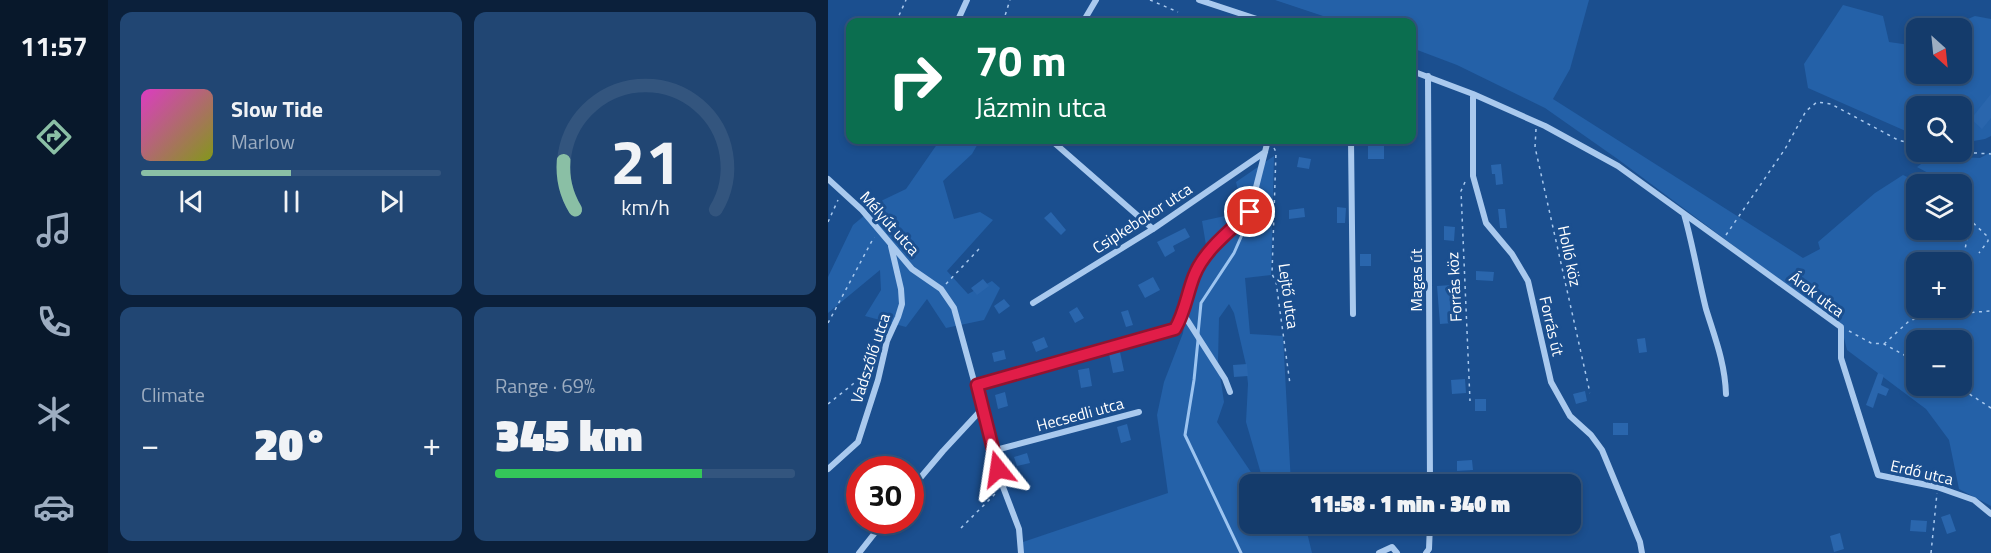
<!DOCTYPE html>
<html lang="en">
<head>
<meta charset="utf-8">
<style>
	body { margin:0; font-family:"Titillium Web",sans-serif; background:#214673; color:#f1f3f6; height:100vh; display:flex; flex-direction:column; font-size:22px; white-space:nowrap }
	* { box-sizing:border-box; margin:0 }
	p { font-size:20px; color:#9dadc1 }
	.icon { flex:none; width:33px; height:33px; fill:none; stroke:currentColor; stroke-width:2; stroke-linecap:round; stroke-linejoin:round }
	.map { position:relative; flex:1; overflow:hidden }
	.panel { display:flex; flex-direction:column; gap:12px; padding:12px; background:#0b203b; width:720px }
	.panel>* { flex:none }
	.guide { position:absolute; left:18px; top:18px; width:570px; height:126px; border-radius:12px; box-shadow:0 3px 9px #0003,0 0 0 2px #33557e; background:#0b6e4f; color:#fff; overflow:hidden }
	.needle { width:39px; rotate:153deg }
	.controls { position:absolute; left:1078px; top:18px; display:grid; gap:12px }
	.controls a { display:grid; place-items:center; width:66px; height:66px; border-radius:12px; background:#143b6b; box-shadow:0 3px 9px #0003,0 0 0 2px #33557e; font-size:30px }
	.speed { position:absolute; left:18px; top:456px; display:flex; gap:12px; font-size:30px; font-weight:700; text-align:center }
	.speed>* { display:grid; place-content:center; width:78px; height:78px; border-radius:50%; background:#143b6b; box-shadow:0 3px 9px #0003,0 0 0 2px #33557e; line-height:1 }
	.speed .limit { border:9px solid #d22; background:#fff; color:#111 }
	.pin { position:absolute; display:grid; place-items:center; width:51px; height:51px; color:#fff; margin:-26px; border:3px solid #fff; border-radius:50%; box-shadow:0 2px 6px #0007 }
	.me { position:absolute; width:66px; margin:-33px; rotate:345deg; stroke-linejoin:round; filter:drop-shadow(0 0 4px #0008) }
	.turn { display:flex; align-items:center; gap:21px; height:126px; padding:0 30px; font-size:27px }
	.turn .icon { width:78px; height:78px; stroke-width:2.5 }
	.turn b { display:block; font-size:42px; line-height:51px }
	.big { font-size:45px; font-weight:800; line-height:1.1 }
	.panel .widget { flex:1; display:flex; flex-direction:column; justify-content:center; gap:9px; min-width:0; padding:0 21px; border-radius:12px; background:#214673 }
	.panel .dial { align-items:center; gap:0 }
	.dial svg { height:156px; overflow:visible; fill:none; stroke:#33557e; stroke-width:7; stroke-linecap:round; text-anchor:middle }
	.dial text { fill:#f1f3f6; stroke:none }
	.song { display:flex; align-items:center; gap:18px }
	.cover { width:72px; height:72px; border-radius:9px; background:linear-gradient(135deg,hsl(310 70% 55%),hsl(70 70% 35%)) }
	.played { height:6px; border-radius:3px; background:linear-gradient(90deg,#8abfa5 50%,#33557e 50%) }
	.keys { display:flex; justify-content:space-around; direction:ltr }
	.heat { display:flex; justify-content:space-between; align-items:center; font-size:33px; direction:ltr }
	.charge { height:9px; border-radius:4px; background:linear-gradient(90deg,#34c759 69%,#33557e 0) }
	.panel .tiles { flex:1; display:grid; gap:12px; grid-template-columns:repeat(2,1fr) }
	.trip { position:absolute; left:411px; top:474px; width:342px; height:60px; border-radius:12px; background:#143b6b; box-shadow:0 3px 9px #0003,0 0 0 2px #33557e; font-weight:800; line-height:60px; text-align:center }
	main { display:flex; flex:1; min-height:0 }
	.dock { display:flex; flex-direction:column; width:108px; justify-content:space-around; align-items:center; background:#08182b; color:#9dadc1 }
	.dock .icon { width:42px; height:42px }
	.dock .current { color:#8abfa5 }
	.dock b { font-size:27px; color:#f1f3f6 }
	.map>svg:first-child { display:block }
	.green { fill:#2461a8; fill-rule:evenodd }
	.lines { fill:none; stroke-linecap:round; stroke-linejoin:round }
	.stream { stroke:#9cc4f0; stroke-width:3 }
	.building { fill:#2a66ad }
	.path { stroke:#a9c9ee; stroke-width:1.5; stroke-dasharray:3 4.5; stroke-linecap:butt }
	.street { stroke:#a9c9ee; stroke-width:6 }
	.route-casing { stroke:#92132f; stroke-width:15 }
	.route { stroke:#e11d48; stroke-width:10 }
	.labels { text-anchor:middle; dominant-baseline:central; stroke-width:6; stroke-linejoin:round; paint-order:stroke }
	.street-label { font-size:16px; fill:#fff; stroke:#1b4f8f }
</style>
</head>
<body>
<main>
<nav class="dock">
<b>11:57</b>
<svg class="icon current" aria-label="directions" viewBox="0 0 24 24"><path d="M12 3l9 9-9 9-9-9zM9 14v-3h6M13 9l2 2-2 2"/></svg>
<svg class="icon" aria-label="music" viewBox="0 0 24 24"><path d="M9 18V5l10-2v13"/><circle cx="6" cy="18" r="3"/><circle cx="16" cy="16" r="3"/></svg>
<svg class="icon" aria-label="phone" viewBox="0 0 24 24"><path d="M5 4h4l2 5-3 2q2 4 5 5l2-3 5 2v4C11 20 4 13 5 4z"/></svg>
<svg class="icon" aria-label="climate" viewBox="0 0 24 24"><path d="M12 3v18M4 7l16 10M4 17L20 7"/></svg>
<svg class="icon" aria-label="car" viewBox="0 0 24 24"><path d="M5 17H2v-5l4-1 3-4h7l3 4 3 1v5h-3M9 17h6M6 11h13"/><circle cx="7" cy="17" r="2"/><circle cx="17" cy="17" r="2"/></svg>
</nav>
<section class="panel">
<div class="tiles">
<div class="widget">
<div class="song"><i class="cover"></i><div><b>Slow Tide</b><p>Marlow</p></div></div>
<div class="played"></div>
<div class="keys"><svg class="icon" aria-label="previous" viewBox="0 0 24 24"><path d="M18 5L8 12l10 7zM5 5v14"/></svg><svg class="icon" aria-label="pause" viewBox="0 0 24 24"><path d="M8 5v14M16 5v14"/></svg><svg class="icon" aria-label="next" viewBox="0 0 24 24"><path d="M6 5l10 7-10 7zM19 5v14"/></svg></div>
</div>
<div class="widget dial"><svg viewBox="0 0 100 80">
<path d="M14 69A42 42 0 1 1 86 69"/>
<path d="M14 69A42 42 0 0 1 8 44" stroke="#8abfa5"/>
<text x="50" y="56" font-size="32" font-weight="700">21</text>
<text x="50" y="72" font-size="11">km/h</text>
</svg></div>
<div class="widget"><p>Climate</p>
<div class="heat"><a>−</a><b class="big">20°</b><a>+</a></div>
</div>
<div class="widget"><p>Range · 69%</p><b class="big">345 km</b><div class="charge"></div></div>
</div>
</section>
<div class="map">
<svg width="1163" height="553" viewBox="0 0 1163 553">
	<rect width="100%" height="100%" fill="#1b4f8f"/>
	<path class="green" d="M447 0H761L742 69 725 99 975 258 992 249 990 242 1047 193 1075 175 1086 180 1082 192 1083 197 1089 194V230H1134V184H1106L1113 180 1089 167 1104 156 1152 158 1163 152V506L1131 489 1121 440 1098 409 1019 350 1013 326 791 160 717 108 629 65 584 48V22H513ZM1089 262H1134V308H1089ZM1089 340H1134V386H1089Z
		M1015 5 1055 16 1061 42 1089 46V74H1134V28H1118L1147 16 1163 19V136L1157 139 1134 143V106H1089V136L980 88 976 64Z
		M112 140H152L144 154 115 181 126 219 152 212 165 220 119 271 140 294 164 281 172 288 156 320 118 328 99 299 78 327 37 316 53 290 52 270 0 313V277L25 225 55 200 78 189Z
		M446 156 443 275 417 278 422 334 455 336 463 484H436L418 422 420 384 418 365 406 313 401 304 391 318 390 361 396 402 389 422 431 484H422V524H477L484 553H195V542L340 493 329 415 336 382 355 333 363 280 379 251 374 221 415 212 408 182Z"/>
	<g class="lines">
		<path class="stream" d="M370 334 373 303 406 253 417 228 433 209 434 198
			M370 340 366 380 357 435 413 553"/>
	</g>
	<path class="building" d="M1163 94V118L1154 129 1143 119Z
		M540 144H556V159H540Z
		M471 157 483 159 481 169 469 167Z
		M673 164 675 184 668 185 667 174H664L663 165Z
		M509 207 518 208 517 223H509Z
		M476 208 477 217 461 219V210Z
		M670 209H677L679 228H672Z
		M223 212 238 230 233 235 216 218Z
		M616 226 627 227 626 241 616 240Z
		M357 228 362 237 345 246 347 251 337 257 329 242Z
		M532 254H543V266H532Z
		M648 271 666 272 665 281 648 280Z
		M325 277 332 290 317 298 310 285Z
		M155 279 161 286 149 295 143 288Z
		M624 285 625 323 612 324 609 286Z
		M176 299 182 306 171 314 166 306Z
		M249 307 256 318 247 323 241 312Z
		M300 310 305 325 298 327 293 312Z
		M216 337 220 347 208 352 204 342Z
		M817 338 819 352 811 353 809 339Z
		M176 350 178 359 166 362 164 353Z
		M292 352 296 371 285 373 281 354Z
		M419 364 420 376 406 377 405 365Z
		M261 368 264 386 253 388 250 370Z
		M1050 373 1056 375 1053 385 1061 389 1058 396 1050 393 1045 408 1038 405Z
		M637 379 638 393 624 394 623 380Z
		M757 391 759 401 748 404 745 394Z
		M177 392 180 406 170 409 167 395Z
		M647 399H658V411H647Z
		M785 423H800V435H785Z
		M299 424 303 440 293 443 289 427Z
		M199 453 202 463 189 466 186 457Z
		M644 460 645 470 629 471V461Z
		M1122 514 1128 531 1119 534 1113 517Z
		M1083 520 1099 521 1098 532 1082 531Z
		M1012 533 1016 549 1006 552 1002 536Z"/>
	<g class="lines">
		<path class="path" d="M322 0 350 12
			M68 22 78 0
			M175 22 182 0
			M708 129 707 147 762 393
			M446 148 448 152 444 274 448 282 462 384
			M1131 152 1163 154
			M637 182 633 191 642 401
			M1140 218 1160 237V241L1151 253
			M0 222 10 200
			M898 235 957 149 978 111 989 102 1003 104 1070 140 1089 145
			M1134 262C1138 245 1146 216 1134 200
			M118 284 151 249
			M1097 314 1109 308
			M0 323 46 237
			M1021 331 1043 343 1056 344 1089 362
			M1056 344 1080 322 1093 316 1163 311
			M1129 386 1163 408
			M0 404 25 384 47 356
			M133 528 170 491
			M1103 553 1109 493"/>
		<path class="street" d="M371 0 438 22
			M129 22 139 0
			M255 22 268 0
			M584 71 645 94 717 126 790 166 1013 327V358L1050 475 1109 487 1146 500 1163 514
			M600 76 602 484
			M645 94V176L658 223 684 254 700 281 723 382 742 416 763 435 774 450 812 542 814 553
			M223 140 325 229
			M317 140 319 141
			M523 140 525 314
			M0 179 34 210 84 269 113 289 126 308 175 487 191 529 193 553
			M856 214C865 245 870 277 878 309 887 338 897 363 898 394
			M205 303 325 229 437 152
			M356 315 397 379 402 392
			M149 385 347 329 356 315 367 274 380 254 422 211 440 140
			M164 451 311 412
			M0 469 30 442 50 380 59 341 70 317 74 304 73 289 63 246
			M82 490 115 451 154 409
			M31 553 57 520
			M551 553 564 547 569 553
			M598 553 601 549 602 524"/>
	</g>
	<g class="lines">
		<defs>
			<path id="route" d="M170 469 149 385 347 329C357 312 359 294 366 276 376 250 403 230 422 212"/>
		</defs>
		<use href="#route" class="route-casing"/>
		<use href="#route" class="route"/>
	</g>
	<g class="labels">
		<g class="street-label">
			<text transform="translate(314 218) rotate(-33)">Csipkebokor utca</text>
			<text transform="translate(62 223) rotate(48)">Mélyút utca</text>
			<text transform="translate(742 256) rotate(78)">Holló köz</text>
			<text transform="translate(588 280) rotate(-90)">Magas út</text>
			<text transform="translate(626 287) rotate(-93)">Forrás köz</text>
			<text transform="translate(989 294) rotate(37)">Árok utca</text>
			<text transform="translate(461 296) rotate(82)">Lejtő utca</text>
			<text transform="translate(724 326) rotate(77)">Forrás út</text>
			<text transform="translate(42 358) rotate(-72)">Vadszőlő utca</text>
			<text transform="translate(252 414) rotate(-15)">Hecsedli utca</text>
			<text transform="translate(1094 472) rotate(13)">Erdő utca</text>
		</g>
	</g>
</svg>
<div class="controls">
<a><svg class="needle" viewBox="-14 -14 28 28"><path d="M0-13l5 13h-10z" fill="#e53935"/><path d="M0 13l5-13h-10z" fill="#9dadc1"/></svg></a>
<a><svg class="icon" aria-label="search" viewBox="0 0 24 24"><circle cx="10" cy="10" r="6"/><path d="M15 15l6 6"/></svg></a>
<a><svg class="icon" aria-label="layers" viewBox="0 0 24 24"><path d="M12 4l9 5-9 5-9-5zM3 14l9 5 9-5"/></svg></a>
<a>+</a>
<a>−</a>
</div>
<div class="speed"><div class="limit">30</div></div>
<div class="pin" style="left:422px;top:212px;background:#d93025"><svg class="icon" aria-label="arrive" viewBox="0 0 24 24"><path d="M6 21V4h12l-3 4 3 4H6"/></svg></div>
<svg class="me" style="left:170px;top:469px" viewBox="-20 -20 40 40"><path d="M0-17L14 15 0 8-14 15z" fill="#e11d48" stroke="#fff" stroke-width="4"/></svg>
<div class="trip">11:58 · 1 min · 340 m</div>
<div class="guide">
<div class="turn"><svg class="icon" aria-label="right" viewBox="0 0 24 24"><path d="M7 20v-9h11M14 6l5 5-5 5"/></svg><div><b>70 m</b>Jázmin utca</div></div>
</div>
</div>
</main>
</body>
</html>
